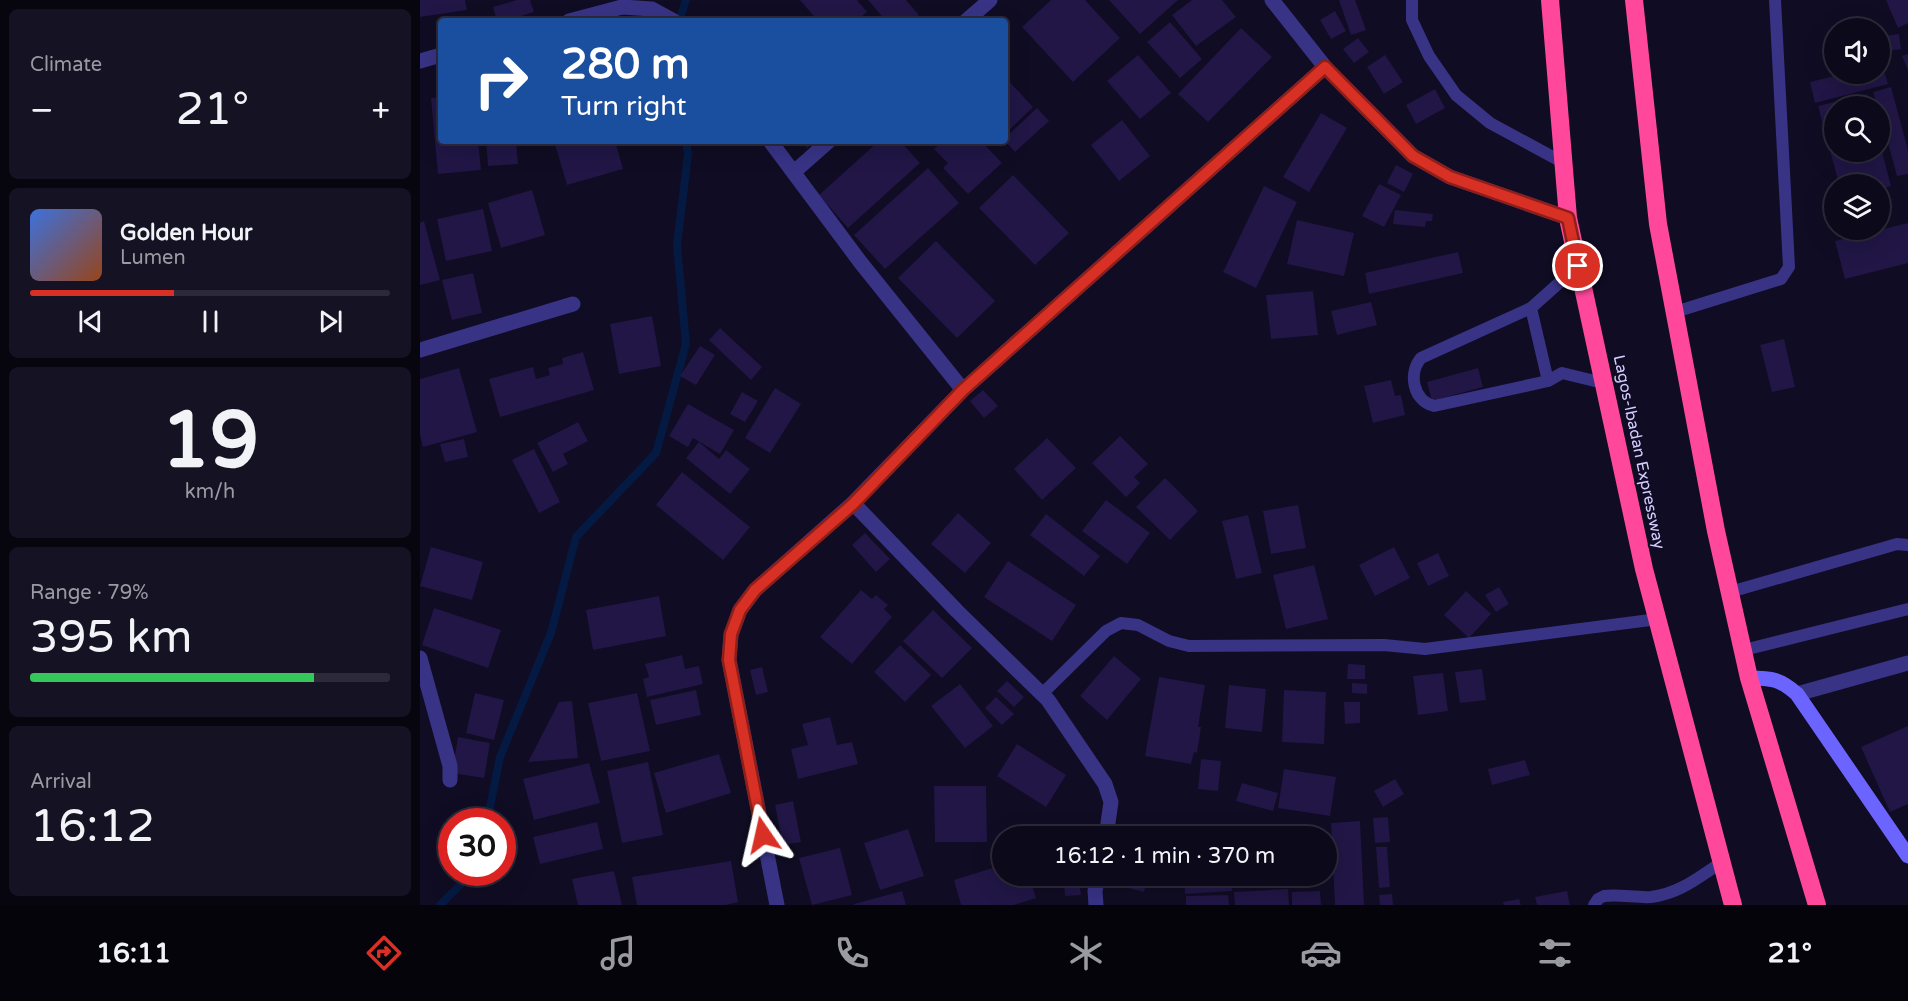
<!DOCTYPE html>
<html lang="en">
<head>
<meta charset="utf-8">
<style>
	body { margin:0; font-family:"Varela Round",sans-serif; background:#151223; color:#f1f3f6; height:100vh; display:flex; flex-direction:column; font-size:22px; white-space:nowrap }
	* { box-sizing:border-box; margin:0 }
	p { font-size:20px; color:#9a9aa2 }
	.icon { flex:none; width:33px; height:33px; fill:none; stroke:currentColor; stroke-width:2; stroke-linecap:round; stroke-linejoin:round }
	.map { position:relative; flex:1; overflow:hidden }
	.details { display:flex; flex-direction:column; gap:9px; padding:9px; background:#07050e; width:420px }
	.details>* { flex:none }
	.guide { position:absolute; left:18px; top:18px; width:570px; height:126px; border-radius:6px; box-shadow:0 6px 24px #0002,0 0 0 2px #2c2a39; background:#1a4fa0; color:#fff; overflow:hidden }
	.controls { position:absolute; left:1404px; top:18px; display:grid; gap:12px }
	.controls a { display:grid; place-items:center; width:66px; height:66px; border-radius:50%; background:#0c091a; box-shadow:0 6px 24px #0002,0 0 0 2px #2c2a39; font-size:30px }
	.speed { position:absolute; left:18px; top:808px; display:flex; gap:12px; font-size:30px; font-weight:700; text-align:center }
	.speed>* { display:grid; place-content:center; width:78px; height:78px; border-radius:50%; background:#0c091a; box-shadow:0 6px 24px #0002,0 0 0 2px #2c2a39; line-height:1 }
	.speed .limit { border:9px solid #d22; background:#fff; color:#111 }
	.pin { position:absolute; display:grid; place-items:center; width:51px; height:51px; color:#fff; margin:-26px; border:3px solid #fff; border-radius:50%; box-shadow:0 2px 6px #0007 }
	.me { position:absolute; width:66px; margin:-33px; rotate:349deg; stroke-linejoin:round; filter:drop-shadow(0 0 4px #0008) }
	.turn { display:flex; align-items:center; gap:21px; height:126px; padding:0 24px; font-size:27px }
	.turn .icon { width:78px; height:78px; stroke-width:2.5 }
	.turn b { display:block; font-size:42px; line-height:51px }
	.big { font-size:45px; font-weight:600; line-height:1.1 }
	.details .tile { flex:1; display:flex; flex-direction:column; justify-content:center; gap:9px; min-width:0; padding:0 21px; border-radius:9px; background:#151223 }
	.details .dial { align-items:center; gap:0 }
	.dial b { font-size:78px; line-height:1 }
	.song { display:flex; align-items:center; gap:18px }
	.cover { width:72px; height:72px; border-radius:9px; background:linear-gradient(135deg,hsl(220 70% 55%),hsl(20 70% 35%)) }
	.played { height:6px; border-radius:3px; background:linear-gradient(90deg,#d93025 40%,#2c2a39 40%) }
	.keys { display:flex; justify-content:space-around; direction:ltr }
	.heat { display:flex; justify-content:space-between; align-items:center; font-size:33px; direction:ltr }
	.charge { height:9px; border-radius:4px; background:linear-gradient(90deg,#34c759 79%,#2c2a39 0) }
	.trip { position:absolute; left:572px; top:826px; width:345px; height:60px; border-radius:30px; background:#0c091a; box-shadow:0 6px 24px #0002,0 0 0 2px #2c2a39; font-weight:600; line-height:60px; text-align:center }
	.menu { display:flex; height:96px; justify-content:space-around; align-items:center; background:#05040a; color:#9a9aa2 }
	.menu .icon { width:42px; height:42px }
	.menu .selected { color:#d93025 }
	.menu b { font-size:27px; color:#f1f3f6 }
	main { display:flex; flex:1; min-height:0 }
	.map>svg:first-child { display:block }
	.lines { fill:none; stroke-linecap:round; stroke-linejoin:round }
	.stream { stroke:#051a42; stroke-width:8 }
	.building { fill:#211645 }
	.lane { stroke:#383385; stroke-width:12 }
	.street { stroke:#383385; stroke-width:15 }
	.secondary { stroke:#6c64ff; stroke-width:15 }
	.highway { stroke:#ff489c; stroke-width:18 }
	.route-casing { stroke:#8d1f18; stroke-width:15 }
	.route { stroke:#d93025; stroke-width:10 }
	.labels { text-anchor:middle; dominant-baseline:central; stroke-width:4.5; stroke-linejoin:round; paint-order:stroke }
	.street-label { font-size:16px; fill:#d4cdff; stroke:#100c23 }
</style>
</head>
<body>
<main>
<section class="details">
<div class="tile"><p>Climate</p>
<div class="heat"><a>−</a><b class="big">21°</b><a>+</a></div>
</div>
<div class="tile">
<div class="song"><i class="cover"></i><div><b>Golden Hour</b><p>Lumen</p></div></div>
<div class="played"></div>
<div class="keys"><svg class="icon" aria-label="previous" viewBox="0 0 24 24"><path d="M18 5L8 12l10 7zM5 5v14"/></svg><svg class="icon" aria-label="pause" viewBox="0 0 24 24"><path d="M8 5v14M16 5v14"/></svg><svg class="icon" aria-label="next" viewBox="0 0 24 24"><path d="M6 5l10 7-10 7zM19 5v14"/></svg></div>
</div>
<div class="tile dial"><b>19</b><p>km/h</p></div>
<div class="tile"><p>Range · 79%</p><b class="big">395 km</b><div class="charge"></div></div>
<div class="tile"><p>Arrival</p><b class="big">16:12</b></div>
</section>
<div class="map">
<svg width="1488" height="905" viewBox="0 0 1488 905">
	<rect width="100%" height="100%" fill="#100c23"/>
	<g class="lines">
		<path class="stream" d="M259 21 266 0
			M67 822 80 757 131 633 156 537 236 453 266 344 257 245 268 154 266 141
			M20 905 52 873"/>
	</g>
	<path class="building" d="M0 0H45L47 10 0 17Z
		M97 0H110L114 12 85 21H77L73 7Z
		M380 0H437L447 12 436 21H398Z
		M448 0H486L499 15 492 21H466Z
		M631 0H665L700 38 653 82 602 27Z
		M689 0H758L720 34Z
		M772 0H802L816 17 776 46 752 15Z
		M919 0H935L946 30 931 35Z
		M1466 0H1488V23L1478 28Z
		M915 11 926 31 911 39 900 20Z
		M750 22 782 59 760 78 727 42Z
		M821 28 852 57 788 122 758 94Z
		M1479 34 1481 49 1468 51 1465 36Z
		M938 38 949 52 934 63 923 49Z
		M1488 54V70L1482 56Z
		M718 55 751 93 720 119 687 81Z
		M965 55 983 82 964 94 947 67Z
		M1460 64H1462L1468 84 1395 103 1390 82 1423 74H1460Z
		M585 77 613 107 585 134Z
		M1471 87 1488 150V174L1477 176 1460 114V106H1457L1453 92Z
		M1015 89 1025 108 996 124 986 105Z
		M1447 94 1450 106H1414V152H1460V144L1471 186 1460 189V184H1419L1398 106Z
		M21 97V141H58L61 170 18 174 11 98Z
		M617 108 629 121 595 152 585 141V138Z
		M901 113 927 128 889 192 863 177Z
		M702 120 730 156 699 181 671 145Z
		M66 141H96L98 164 68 166Z
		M134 141H195L203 169 147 185Z
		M381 141H394L387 148Z
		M459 141H480L500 163 428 228 399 195Z
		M523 141H561L582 163 548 194 523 168 528 163 514 149Z
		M976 165 993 174 984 192 967 183Z
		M508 168 539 203 465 269 434 235Z
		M593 175 649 233 615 265 559 208Z
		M959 184 981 195 964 227 942 216Z
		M844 186 877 202 836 288 803 272Z
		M112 190 125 235 81 248 68 203Z
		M63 209 72 251 26 261 17 219Z
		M975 210 1013 214 1012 221H1006L1005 227 973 224Z
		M877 220 934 233 924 276 867 264Z
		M4 221 20 280 0 285V223Z
		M1488 223V263L1425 279 1415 241Z
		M516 241 575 301 537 338 478 278Z
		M1038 252 1043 273 949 294 945 273Z
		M53 273 62 313 32 320 22 280Z
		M893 291 898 335 851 339 846 295Z
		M951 302 957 325 917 335 911 311Z
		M232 316 241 366 199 374 190 324Z
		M300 328 342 367 331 380 289 340Z
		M1364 339 1375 387 1352 392 1340 345Z
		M280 346 295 355 276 385 260 376Z
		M163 352 174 390 80 417 69 379 113 367 116 379 130 375 128 368 143 364 142 358Z
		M39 368 57 432 3 447 0 435V379Z
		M1058 368 1063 387 1012 401 1007 382Z
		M971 380 975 396 981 395 985 415 953 423 944 386Z
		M355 388 381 404 350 453 325 438Z
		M563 390 578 406 564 418 550 401Z
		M322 392 338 401 325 422 310 414Z
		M268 404 314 430 300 454 273 438 268 447 249 436Z
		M158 422 168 441 143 454 148 464 133 472 117 443Z
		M700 436 728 464 714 477 720 483 706 497 672 463Z
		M627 438 656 468 622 500 594 469Z
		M44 439 48 457 25 462 20 444Z
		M279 442 299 459 306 450 330 469 310 494 266 458Z
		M114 449 140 502 119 513 92 460Z
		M262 472 330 527 303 560 236 505Z
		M745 478 778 511 750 540 716 507Z
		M686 500 730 533 707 564 662 531Z
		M878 505 886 548 851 554 843 511Z
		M538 513 571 543 545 573 511 544Z
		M626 514 680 556 664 576 610 535Z
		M828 515 842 573 816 579 802 521Z
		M445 533 470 559 456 572 432 545Z
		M11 547 63 562 52 600 0 586Z
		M974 547 990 578 955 596 939 565Z
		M1018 553 1029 576 1008 586 997 563Z
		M588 561 656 605 632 641 564 597Z
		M894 565 908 619 866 629 853 575Z
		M1079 587 1089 604 1076 612 1065 595Z
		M441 590 452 599 456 595 468 605 464 609 472 617 432 664 400 637Z
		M1046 591 1071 614 1049 638 1024 615Z
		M239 596 246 636 173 650 166 610Z
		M14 608 81 630 68 668 2 645Z
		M513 610 552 648 522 678 483 641Z
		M480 645 511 675 485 702 454 672Z
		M262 655 265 669 279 666 283 684 227 697 223 679 229 677 225 664Z
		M694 656 721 679 687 720 660 696Z
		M928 664 945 665V679H927Z
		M342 667 348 692 336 695 330 670Z
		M1062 669 1066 700 1040 703 1035 672Z
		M1023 673 1028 711 998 715 993 676Z
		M739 677 785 685 778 727H781L777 753 774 752 771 764 725 756Z
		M587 681 604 697 594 707 577 691Z
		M932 683 947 684V694L932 693Z
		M540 684 573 726 545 748 511 706Z
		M809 685 846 689 842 732 805 728Z
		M276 690 281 715 236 725 230 700Z
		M864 690 906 692 904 744 862 742Z
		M55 693 84 700 74 740 46 733Z
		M217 693 230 751 181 761 168 703Z
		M576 697 594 714 582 725 565 708Z
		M152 701 158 758 108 762 139 702Z
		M924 702H940V723L925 724Z
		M410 717 417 745 432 742 438 764 378 779 371 749 388 745 382 724Z
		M1488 726V804L1470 812 1441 747Z
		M38 737 70 743 64 778 32 773Z
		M597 744 646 775 626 807 577 776Z
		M299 754 311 793 246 813 234 773Z
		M781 759 801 761 798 791 778 789Z
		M1105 760 1110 775 1072 785 1068 769Z
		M228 762 243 835 202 843 187 771Z
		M169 763 180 803 114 820 103 779Z
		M864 769 916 777 910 816 858 808Z
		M975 779 984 794 963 807 954 791Z
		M822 783 858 793 853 811 816 801Z
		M514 786H566L567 842H515Z
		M373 801 381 842 363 845 355 805Z
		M968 817 970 842 955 843 953 818Z
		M940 821 944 905H915L911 823Z
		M177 822 183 849 120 864 113 837Z
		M488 829 504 876 460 890 444 843Z
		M956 847H967L970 887 959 888Z
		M420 848 432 895 392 905 379 858Z
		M311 861 318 902 306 905H217L212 877Z
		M582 865V876H609L616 898 594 905H541L534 880Z
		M194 871 202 905H158L152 879Z
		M692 876H728L724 892 690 883Z
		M764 876H811L812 891 765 894Z
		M659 881 661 895 645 896 644 882Z
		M868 889 869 905H815L814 892Z
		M482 891 486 905H434V904Z
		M900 891 901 905H872V892Z
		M1147 891 1150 905H1117L1115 897Z
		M972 894 973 905H960L959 895Z
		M808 895 809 905H766V896Z
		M1099 899 1101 905H1084L1083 902Z"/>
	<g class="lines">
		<path class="lane" d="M992 0V20L1009 56 1036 95 1070 123 1142 162
			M1158 266 1111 308 1001 358C988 373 993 401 1014 406L1128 381 1142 373 1183 383
			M1111 308 1128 381
			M1255 312 1361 279 1369 267 1355 0
			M1310 592 1477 544 1488 545
			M1324 650 1488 609
			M622 694 686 631 701 623 718 625 749 641 769 646 964 645 1005 649 1238 619
			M1174 905 1178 899 1184 896C1200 894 1216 898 1231 897 1259 894 1279 877 1302 862"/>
		<path class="street" d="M852 0 905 67 993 156 1030 177 1148 218
			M149 21 202 7 232 9 254 21
			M546 21 570 0
			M0 61 21 55
			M350 141 441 263 543 390
			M374 172 409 141
			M0 350 153 304
			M433 503 537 611 628 700 685 784 691 802 686 837
			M0 658 30 766V780
			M1377 694 1488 663
			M357 905 309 660 311 635 320 610 335 590 433 503 543 390 905 67
			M676 905 675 891 678 876"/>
		<path class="secondary" d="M1329 678C1352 678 1360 679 1377 694L1488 856"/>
		<path class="highway" d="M1130 0 1148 218 1224 569 1313 905
			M1214 0 1238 224 1296 531 1329 678 1397 905"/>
	</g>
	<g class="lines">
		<defs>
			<path id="route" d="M343 835 309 660 311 634 320 610 335 590 433 504 543 390 905 67 993 156 1030 177 1148 218 1158 266"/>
		</defs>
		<use href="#route" class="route-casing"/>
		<use href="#route" class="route"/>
	</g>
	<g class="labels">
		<g class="street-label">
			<text transform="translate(1219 452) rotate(78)">Lagos-Ibadan Expressway</text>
		</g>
	</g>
</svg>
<div class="controls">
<a><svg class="icon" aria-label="sound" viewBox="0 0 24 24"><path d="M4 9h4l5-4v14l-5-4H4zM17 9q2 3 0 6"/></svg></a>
<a><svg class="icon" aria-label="search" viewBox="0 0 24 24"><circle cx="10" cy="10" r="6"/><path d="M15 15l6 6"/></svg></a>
<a><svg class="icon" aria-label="layers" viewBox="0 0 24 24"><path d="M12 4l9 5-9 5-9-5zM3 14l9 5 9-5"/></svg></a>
</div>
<div class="speed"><div class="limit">30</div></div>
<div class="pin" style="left:1158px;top:266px;background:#d93025"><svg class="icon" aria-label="arrive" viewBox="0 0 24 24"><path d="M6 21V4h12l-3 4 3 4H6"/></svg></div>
<svg class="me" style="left:343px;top:835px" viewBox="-20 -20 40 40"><path d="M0-17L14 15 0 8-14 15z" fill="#d93025" stroke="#fff" stroke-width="4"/></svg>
<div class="trip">16:12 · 1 min · 370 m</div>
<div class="guide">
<div class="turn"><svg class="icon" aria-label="right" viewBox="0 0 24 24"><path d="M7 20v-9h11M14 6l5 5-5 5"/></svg><div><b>280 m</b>Turn right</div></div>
</div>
</div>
</main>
<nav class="menu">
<b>16:11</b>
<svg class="icon selected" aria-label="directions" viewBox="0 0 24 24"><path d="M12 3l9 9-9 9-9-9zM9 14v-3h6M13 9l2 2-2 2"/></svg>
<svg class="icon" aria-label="music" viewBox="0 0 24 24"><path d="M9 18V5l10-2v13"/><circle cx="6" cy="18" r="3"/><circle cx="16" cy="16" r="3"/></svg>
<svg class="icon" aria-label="phone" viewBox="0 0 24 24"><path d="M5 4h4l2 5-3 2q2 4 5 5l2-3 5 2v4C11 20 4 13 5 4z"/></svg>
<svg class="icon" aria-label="climate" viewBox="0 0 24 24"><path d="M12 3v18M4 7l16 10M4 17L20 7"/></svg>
<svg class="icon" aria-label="car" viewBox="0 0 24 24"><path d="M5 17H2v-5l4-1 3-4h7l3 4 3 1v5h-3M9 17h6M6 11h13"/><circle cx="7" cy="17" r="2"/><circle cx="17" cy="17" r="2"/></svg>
<svg class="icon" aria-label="filters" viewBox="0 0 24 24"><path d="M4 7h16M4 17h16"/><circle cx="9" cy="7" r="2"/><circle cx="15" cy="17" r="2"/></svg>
<b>21°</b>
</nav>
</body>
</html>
